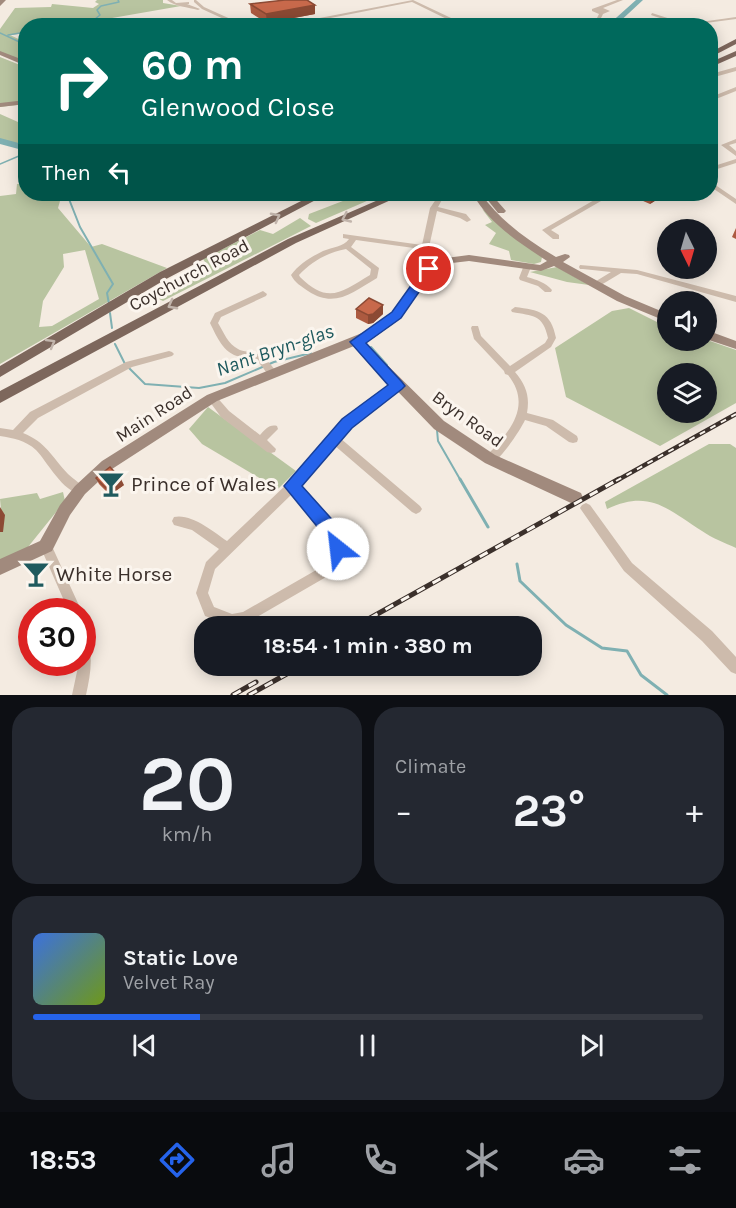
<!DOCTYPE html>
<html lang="en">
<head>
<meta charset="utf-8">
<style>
	body { margin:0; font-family:Karla,sans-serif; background:#242831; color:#f1f3f6; height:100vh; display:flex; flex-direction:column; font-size:22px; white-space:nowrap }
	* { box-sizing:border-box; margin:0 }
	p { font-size:20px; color:#9ea1a6 }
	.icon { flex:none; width:33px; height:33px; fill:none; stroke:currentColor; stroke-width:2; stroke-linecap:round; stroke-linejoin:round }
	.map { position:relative; height:695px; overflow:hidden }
	.side { display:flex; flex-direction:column; gap:12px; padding:12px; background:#0d0f14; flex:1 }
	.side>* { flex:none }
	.hud { position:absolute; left:18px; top:18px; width:700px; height:183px; border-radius:24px; box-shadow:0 3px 15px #0003; background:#00695c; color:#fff; overflow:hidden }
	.needle { width:39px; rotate:175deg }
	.controls { position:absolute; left:657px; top:219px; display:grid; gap:12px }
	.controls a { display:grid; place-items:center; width:60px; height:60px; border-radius:50%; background:#171b24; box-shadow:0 3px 15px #0003; font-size:30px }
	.speed { position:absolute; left:18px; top:598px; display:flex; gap:12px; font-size:30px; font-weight:700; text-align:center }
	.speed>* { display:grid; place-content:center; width:78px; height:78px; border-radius:50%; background:#171b24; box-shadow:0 3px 15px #0003; line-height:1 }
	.speed .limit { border:9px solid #d22; background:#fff; color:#111 }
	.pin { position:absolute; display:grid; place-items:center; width:51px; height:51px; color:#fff; margin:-26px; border:3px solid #fff; border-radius:50%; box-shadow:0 2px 6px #0007 }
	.me { position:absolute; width:66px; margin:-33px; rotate:331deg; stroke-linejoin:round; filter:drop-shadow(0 0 4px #0008) }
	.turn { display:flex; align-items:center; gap:21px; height:126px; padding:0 24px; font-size:27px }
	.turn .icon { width:78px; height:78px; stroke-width:2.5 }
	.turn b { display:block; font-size:42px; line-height:51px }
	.then { display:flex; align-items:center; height:57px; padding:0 24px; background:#0003; gap:12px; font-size:22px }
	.big { font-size:45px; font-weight:700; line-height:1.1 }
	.side .widget { flex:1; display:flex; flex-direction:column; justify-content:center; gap:9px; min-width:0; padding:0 21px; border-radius:24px; background:#242831 }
	.side .dial { align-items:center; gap:0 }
	.dial b { font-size:78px; line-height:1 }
	.song { display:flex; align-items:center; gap:18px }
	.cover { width:72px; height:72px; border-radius:9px; background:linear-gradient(135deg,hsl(220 70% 55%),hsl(80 70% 35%)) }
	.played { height:6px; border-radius:3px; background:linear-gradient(90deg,#2563eb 25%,#363941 25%) }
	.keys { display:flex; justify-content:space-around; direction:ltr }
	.heat { display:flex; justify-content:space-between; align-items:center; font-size:33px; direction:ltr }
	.side .tiles { flex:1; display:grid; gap:12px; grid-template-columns:1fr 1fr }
	.widget:last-child { grid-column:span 2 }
	.trip { position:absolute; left:194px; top:616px; width:348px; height:60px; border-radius:24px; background:#171b24; box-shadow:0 3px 15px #0003; font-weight:700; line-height:60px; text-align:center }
	.menu { display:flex; height:96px; justify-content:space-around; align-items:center; background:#090b0e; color:#9ea1a6 }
	.menu .icon { width:42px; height:42px }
	.menu .current { color:#2563eb }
	.menu b { font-size:27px; color:#f1f3f6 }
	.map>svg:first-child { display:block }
	.green { fill:#b8c4a0; fill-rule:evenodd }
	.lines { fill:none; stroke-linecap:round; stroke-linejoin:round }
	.stream-far2 { stroke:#7fb0b2; stroke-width:1.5 }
	.stream-far1 { stroke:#7fb0b2; stroke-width:2 }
	.stream { stroke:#7fb0b2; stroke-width:3 }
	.river { fill:#7fb0b2; fill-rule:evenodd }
	.street { fill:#cdbbac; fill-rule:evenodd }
	.secondary { fill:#a18a7d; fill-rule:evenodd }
	.primary { fill:#7d675c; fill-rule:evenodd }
	.rail-far1-casing { stroke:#3b302b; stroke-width:4.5 }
	.rail-casing { stroke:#3b302b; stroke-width:5 }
	.rail-far1 { stroke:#fbf5ee; stroke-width:2; stroke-dasharray:6; stroke-linecap:butt }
	.rail { stroke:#fbf5ee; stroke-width:3; stroke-dasharray:9; stroke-linecap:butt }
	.wall { fill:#ac5a40 }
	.shaded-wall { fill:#8c4a34 }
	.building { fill:#c8694b; stroke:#8c4a34; stroke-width:1.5 }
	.oneway { stroke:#c2b5ac }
	.route { fill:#2563eb; stroke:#184099; stroke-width:1.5 }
	.labels { text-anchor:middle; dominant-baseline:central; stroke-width:6; stroke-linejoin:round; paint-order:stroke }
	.street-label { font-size:18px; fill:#3b302b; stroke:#fbf5ee }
	.water-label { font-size:20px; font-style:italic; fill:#1f5a5e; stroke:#fbf5ee }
	.near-poi-label { font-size:21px; fill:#3b302b; stroke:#fbf5ee; text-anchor:start }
</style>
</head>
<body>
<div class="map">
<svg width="736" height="695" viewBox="0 0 736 695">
	<rect width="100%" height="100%" fill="#f4ebe1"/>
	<path class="green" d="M97 0H163V3L181 6 72 25 26 26 25 33 10 35 25 42V62L0 52V29L15 8 51 7 52 4 93 8 99 4 95 2Z
		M0 57 25 67V104L0 107Z
		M0 114 18 122H25V146L0 139Z
		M25 183 26 194H62L58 208 91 247 102 244 167 268 0 364V196L16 194 17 184ZM85 250 99 299 52 326 39 327 43 301 64 267 63 254Z
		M361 194H383L316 223 308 219 309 214Z
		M482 209 542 257 541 262 534 264 511 260 509 251 489 244 496 233 485 225 492 222Z
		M300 218 311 226 163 301 153 296 207 265 203 259 260 230 273 234Z
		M557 267 589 285 567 282 530 272Z
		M629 308 667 327 668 340H707L736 350V403L660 446 566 397 555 348 612 311ZM668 374H706V412H668Z
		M208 407 296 471 278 489 202 444 189 429Z
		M709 444H730L736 448V548C725 543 712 538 702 531 667 509 650 489 607 509L605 502Z
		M63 492 65 501 28 547 0 562V532L3 531 0 499 37 493 40 499Z"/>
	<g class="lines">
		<path class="stream-far2" d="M78 26 89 24 100 15 97 10 101 6 119 2 118 0
			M0 33 26 45
			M8 35 26 32
			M0 164 26 153"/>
		<path class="stream-far1" d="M67 194 80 227 113 284 107 293 109 304
			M110 313 112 328
			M115 344 125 364
			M371 347 387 365
			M129 368 145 384 199 388 225 383 274 362 311 353
			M437 430 438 441 461 481"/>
		<path class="stream" d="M460 479 488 527
			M517 564 520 581 566 625 602 648 627 651 641 675 667 695"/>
		<path class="river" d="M636 0H643L615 26H607Z
			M0 138 26 145V151L0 144Z"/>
		<path class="street" d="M167 0H172L176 3 189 2V4H187L200 9 198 10C188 7 175 7 167 0Z
			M194 0H196L204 7 246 26H239L202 9 194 2Z
			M413 0 468 26H461L412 2 290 26H278Z
			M617 0H623L603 8 610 11 603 14C600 22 594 26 586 26L597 18 599 14 592 11V9Z
			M652 13 686 24 736 17V19L683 26 651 15Z
			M643 19 654 22 652 23 643 21Z
			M736 67V71L711 78V74Z
			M736 87V91L711 101V97Z
			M736 139V143L729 145 736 151V156L721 145Z
			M736 159V163L711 171V167Z
			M711 182 736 199V204L711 187Z
			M441 194 444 196 438 207 466 214 471 220 467 222 460 218 437 211 429 247 453 258 454 260 453 262H447L428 252 425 267 428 274 424 276H421L417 267 421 249 356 240 351 247 379 268 377 278C353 292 335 309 308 291 301 286 295 283 291 275 299 264 311 257 323 251 333 247 343 247 349 239L343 238V234L422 245 430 208 439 195ZM346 249 371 269 370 275C342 292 328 305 300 277L299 275C311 262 328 252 346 249Z
			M599 194H605L601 201 551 230 559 235V239H553L542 230 596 199Z
			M524 265H527L531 267 527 277C537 280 545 282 552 290L551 292H545L538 286 520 280 519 278Z
			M580 265 637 270 736 296V302L637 274 621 273 596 288 592 285 593 283 611 272 583 269H580L579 267Z
			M263 291 267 294 266 296 221 317 218 323C224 333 228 344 238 349 243 352 247 351 252 352 264 355 270 363 277 373L275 375C266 377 265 368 258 362 253 358 247 359 240 357 223 353 217 337 210 323L215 313Z
			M515 307C539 310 551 312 556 338L551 347 515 372C526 385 530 396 527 413L553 420 577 436 578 439 577 442 573 443 569 442 546 426 525 420C521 429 500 461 491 463 489 463 488 462 486 462L485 459 486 456C509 433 533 406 508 375L505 374 504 371 474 339 471 328 472 326H478L481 336 510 366 545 343 548 338C543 314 533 316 512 312L511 310Z
			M169 351 172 352 174 354 172 356 132 367 38 418 23 433C46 442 52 457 68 474 74 480 81 483 86 490L84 493C66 498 47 461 36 450 25 440 13 438 0 436V428L13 430 30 412 126 362Z
			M397 382 400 384 402 386 400 388 351 426 340 438 420 506 422 509 420 512 416 514 412 512 334 445 299 486 340 534 342 538 343 558 333 573 245 624 232 626 205 616 196 593 206 562 219 549 192 530 174 525 172 521 174 517C191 513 214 532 227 541L288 483 343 420ZM292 494 330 540 331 557 325 565 243 612 232 614 214 607 208 593 215 569Z
			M212 394 215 395 229 411 260 435C265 430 269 424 277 426L278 429 267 440 276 449 275 452 271 453 267 452 221 417 207 398 209 395Z
			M586 503 590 505 632 563 712 631 736 657V674L731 672 702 641 624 571 582 511 580 508 582 505Z
			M46 541 50 542 82 612H69L40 546 42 542Z
			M82 637 87 638C94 657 90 676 86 695H72L78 667V663H82Z"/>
		<path class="secondary" d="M0 0H6L0 6Z
			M0 51 26 61V66L0 55Z
			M26 100V104L0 107V103Z
			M473 194H481C501 221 527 240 556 257L565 254 569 255 570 257 563 262 625 296 668 314V322L617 301 554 266 541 271 469 261 452 263 433 271 401 318 375 337 364 342 444 421 495 455 581 493 583 498 581 503 576 504 571 503 485 463 434 429 354 346 217 401 112 469 85 494 70 515 52 551 0 575V559L40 541 60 505 75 486 102 461 207 395 367 331 393 312 425 267 446 258 469 255 540 265 547 261C520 243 488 223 473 194Z
			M483 194H491L506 211 504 213H498Z
			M706 330 736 341V349L706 339Z"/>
		<path class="primary" d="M736 39V44L711 57V52Z
			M736 51V56L711 67V62Z
			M315 194H327L168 278 0 377V366L160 272Z
			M392 194H404L296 243 0 403V391L288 239Z"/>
		<defs>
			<path id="rail-far1" d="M616 481 736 414"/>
			<path id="rail" d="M354 627 619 479
				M233 695 256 682
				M249 695 301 666"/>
		</defs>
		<use href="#rail-far1" class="rail-far1-casing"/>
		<use href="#rail" class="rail-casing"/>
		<use href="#rail-far1" class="rail-far1"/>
		<use href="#rail" class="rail"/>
	</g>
	<path class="wall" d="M250 4 315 5V14L267 23 251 13Z
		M627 194H663L661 197 650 204Z
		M736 228V239L732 237Z
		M383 305V314L373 323 368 324 356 318V309Z
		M96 478 124 485 110 495 99 484Z"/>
	<path class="shaded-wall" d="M315 5V14L267 23 266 14Z
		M657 194H663L661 197 650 204 653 196Z
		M383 305V314L373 323 368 324V315Z
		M121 479 124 485 110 495 107 489Z
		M0 507 5 515 3 532H0Z"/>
	<path class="building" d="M285 0H307L315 5 266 14 250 4Z
		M369 298 383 305 373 314 368 315 356 309Z
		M110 467 121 479 107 489 96 478Z"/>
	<defs><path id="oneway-chevron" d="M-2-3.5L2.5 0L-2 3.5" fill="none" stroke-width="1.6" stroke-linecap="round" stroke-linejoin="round" transform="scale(1.5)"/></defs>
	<g class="oneway">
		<use href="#oneway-chevron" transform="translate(276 217) rotate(-28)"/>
		<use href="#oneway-chevron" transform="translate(346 218) rotate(155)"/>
		<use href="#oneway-chevron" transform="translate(172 305) rotate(152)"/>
		<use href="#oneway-chevron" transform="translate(51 343) rotate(-30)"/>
	</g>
	<path class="route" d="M429 265 435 269 401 318 366 343 402 382 405 386 402 389 352 428 302 486 337 525 347 549 345 554 338 557 332 554 324 535 284 486 342 419 388 385 350 342 392 312 425 266Z"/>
	<defs>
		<symbol id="bar-bare" viewBox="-9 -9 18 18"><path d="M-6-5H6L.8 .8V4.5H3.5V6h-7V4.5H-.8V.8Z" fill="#1f5a5e" stroke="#fbf5ee" stroke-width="2.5" paint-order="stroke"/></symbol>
	</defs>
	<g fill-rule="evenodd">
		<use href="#bar-bare" x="92" y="465" width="38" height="38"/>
		<use href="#bar-bare" x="17" y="555" width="38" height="38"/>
	</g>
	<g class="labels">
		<g class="street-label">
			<text transform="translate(189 275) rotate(-28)">Coychurch Road</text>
			<text transform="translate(154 414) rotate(-33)">Main Road</text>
			<text transform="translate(468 419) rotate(36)">Bryn Road</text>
		</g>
		<g class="water-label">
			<text transform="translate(275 350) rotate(-19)">Nant Bryn-glas</text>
		</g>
		<g class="near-poi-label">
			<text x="131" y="484">Prince of Wales</text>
			<text x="56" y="574">White Horse</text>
		</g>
	</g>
</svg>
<div class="controls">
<a><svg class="needle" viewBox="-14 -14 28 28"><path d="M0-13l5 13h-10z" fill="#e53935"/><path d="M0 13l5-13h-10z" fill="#9ea1a6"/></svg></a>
<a><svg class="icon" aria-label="sound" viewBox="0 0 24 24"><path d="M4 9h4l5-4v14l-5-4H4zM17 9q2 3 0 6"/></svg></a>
<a><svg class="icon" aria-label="layers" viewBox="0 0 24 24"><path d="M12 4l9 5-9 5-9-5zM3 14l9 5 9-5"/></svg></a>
</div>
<div class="speed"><div class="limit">30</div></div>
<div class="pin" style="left:429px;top:269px;background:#d93025"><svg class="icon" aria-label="arrive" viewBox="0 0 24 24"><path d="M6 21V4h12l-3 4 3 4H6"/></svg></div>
<svg class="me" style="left:338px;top:549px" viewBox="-20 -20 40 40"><circle r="19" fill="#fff"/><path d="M0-13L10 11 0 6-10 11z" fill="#2563eb"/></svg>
<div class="trip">18:54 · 1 min · 380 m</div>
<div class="hud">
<div class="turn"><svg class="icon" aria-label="right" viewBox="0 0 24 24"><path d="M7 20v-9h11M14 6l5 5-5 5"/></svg><div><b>60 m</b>Glenwood Close</div></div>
<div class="then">Then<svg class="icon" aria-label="left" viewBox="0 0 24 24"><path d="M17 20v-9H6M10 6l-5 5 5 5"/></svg></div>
</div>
</div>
<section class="side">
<div class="tiles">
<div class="widget dial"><b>20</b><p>km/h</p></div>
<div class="widget"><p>Climate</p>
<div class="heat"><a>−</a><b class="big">23°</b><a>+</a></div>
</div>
<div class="widget">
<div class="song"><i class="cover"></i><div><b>Static Love</b><p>Velvet Ray</p></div></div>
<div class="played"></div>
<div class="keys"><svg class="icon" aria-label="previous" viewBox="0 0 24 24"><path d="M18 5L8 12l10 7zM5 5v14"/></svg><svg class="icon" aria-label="pause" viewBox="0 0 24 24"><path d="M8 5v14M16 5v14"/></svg><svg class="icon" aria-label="next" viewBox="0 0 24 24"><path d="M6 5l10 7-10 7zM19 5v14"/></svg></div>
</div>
</div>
</section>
<nav class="menu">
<b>18:53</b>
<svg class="icon current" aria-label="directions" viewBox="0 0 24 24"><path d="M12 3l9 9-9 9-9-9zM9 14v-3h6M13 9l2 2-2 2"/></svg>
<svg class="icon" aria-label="music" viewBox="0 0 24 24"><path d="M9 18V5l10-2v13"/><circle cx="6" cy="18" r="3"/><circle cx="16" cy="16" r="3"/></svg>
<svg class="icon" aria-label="phone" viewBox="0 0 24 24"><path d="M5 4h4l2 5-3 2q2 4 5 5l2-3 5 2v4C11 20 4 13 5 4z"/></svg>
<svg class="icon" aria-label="climate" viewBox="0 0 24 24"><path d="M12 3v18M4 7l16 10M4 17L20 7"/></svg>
<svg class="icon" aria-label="car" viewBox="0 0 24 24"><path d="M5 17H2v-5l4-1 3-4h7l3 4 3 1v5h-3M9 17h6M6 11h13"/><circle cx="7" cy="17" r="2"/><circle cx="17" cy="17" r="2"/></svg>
<svg class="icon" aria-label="filters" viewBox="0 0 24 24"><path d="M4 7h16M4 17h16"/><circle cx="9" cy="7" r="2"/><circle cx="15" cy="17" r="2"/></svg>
</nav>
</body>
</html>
